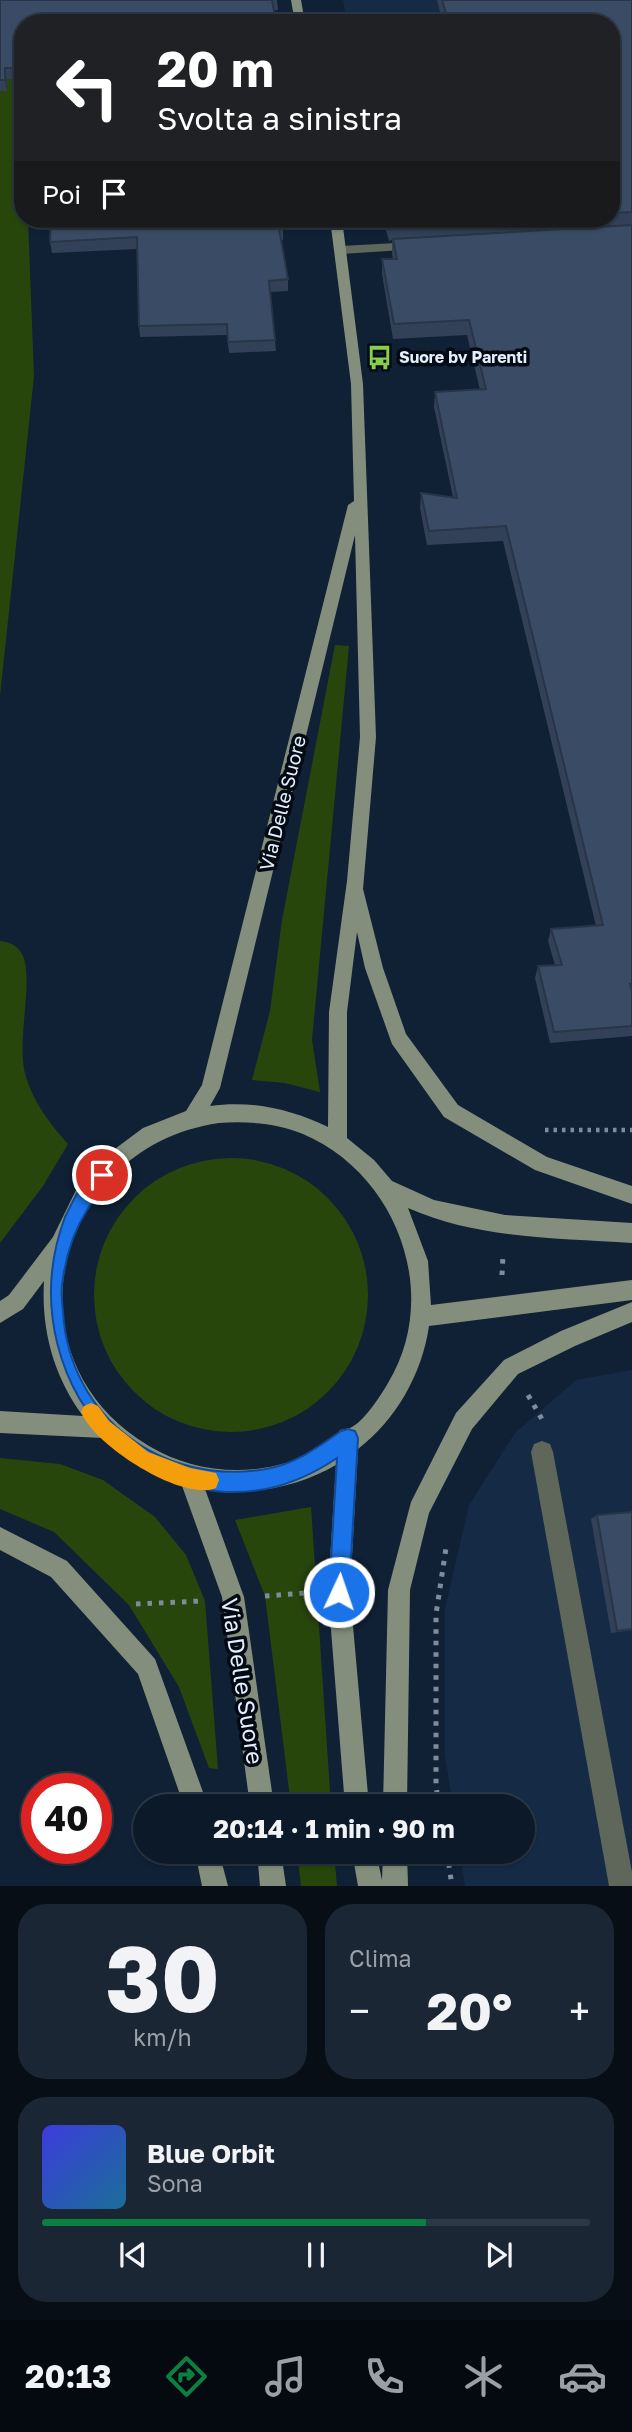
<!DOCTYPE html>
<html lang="it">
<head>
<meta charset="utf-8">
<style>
	body { margin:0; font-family:"Golos Text",sans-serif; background:#1a2634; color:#f1f3f6; height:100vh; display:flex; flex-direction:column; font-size:26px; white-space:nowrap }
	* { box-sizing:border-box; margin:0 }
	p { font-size:23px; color:#9aa0a8 }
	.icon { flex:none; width:38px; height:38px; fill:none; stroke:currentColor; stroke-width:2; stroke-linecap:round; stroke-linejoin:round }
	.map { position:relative; height:1886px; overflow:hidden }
	.side { display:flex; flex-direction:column; gap:18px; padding:18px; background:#070e16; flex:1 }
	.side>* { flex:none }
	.hud { position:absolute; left:14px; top:14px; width:606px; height:214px; border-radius:28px; box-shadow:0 2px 5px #0004,0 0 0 2px #2c3845; background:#202124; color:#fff; overflow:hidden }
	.speed { position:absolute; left:21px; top:1773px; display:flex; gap:14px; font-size:35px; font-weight:700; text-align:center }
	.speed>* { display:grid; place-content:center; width:91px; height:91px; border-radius:50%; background:#0c1928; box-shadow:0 2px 5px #0004,0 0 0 2px #2c3845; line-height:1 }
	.speed .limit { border:10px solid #d22; background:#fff; color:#111 }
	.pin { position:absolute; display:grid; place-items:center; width:60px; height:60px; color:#fff; margin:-30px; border:4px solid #fff; border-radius:50%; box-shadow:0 2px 7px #0007 }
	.me { position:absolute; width:77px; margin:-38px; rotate:3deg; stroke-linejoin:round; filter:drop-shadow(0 0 5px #0008) }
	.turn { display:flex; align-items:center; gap:24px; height:147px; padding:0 28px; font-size:32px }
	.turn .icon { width:91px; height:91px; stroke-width:2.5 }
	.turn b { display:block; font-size:49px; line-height:60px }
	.then { display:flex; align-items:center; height:66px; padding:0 28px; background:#0003; gap:14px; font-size:26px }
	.big { font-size:52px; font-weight:700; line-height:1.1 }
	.side .widget { flex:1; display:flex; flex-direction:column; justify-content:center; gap:10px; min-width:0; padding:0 24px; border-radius:28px; background:#1a2634 }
	.side .dial { align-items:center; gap:0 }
	.dial b { font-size:91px; line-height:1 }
	.song { display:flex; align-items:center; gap:21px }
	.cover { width:84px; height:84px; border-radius:10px; background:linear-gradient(135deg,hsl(240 70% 55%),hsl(200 70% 35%)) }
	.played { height:7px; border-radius:4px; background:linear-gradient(90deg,#0b8043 70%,#2c3845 70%) }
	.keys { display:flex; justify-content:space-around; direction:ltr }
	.heat { display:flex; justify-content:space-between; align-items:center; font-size:38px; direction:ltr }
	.side .tiles { flex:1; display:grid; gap:18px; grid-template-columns:1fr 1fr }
	.widget:last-child { grid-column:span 2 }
	.trip { position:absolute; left:133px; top:1794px; width:402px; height:70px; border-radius:35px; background:#0c1928; box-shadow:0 2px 5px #0004,0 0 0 2px #2c3845; font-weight:700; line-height:70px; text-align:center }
	.tabs { display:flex; height:112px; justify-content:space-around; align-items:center; background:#050a10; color:#9aa0a8 }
	.tabs .icon { width:49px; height:49px }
	.tabs .on { color:#0b8043 }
	.tabs b { font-size:32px; color:#f1f3f6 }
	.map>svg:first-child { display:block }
	.built { fill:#152a45 }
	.green { fill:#27460c }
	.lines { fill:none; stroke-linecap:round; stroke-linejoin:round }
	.path-far1 { stroke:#7e8c9e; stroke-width:4.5; stroke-dasharray:3.5 5; stroke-linecap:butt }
	.path { stroke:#7e8c9e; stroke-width:5; stroke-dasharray:4.5 7; stroke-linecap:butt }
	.lane { fill:#5f675b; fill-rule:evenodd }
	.street { fill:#5f675b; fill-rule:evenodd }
	.secondary { fill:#838f7c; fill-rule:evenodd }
	.wall { fill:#324157 }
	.shaded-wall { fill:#293547 }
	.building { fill:#3a4c65; stroke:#293547; stroke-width:2 }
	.route { fill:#1a73e8; stroke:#114b97; stroke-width:2 }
	.slow { fill:#f59e0b }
	.labels { text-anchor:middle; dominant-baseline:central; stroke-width:7; stroke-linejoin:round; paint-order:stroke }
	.far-poi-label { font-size:16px; font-weight:bold; fill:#e4effe; stroke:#040a13; text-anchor:start }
	.street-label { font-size:19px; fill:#e4effe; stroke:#040a13 }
	.near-street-label { font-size:23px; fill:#e4effe; stroke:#040a13 }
</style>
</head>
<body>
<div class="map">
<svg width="632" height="1886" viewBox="0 0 632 1886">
	<rect width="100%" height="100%" fill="#102136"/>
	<path class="built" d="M343 0H632L611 23H347Z
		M632 1370V1886H465L460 1852H523V1806H453L445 1755V1609L469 1505 515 1433 576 1380Z"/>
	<path class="green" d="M0 0H20L23 219H28L34 376 0 696Z
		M335 645 349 646 312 1040 320 1092 285 1083 252 1080 270 1011 282 920Z
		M0 941C9 942 17 945 22 954 35 978 15 1043 26 1077 34 1103 50 1124 68 1144L43 1186 0 1243Z
		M94 1295a137 137 0 1 1 274 0a137 137 0 1 1-274 0Z
		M0 1458 60 1464 103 1480 155 1517 186 1555 205 1601 218 1769 209 1768 179 1687 129 1605 54 1532 0 1509Z
		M311 1507 331 1806H291L265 1596 235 1520Z
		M297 1852H334L337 1886H301Z"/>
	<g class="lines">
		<path class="path-far1" d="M545 1130H632"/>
		<path class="path" d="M502 1275 503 1255
			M528 1395 543 1421
			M265 1596 305 1593
			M136 1604 201 1601
			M439 1806 436 1786V1614L446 1548
			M447 1852 452 1886"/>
		<path class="lane" d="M542 1441 550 1444 553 1452 632 1872V1886H609L531 1452 534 1444Z"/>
		<path class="street" d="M415 242 419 243V249L341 254 335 250 341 246Z"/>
		<path class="secondary" d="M291 0H301L305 23H295Z
			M330 219H342L363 384 376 737 363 889 383 968 406 1034 458 1105 547 1157 632 1186V1204L535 1170 444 1117 392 1044 365 968 357 932 347 1012V1138L374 1160 392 1181 434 1200 505 1215 632 1223V1243C557 1238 478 1239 408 1208L428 1261 431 1305 632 1280V1300L429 1326C422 1374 396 1420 358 1449L350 1592 369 1806H345L328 1592 336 1465C296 1488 250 1496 205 1489L244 1597 274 1806H250L222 1597 181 1483 143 1467 103 1438 0 1433V1411L83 1416C54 1377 41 1330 44 1281L23 1309 0 1323V1301L9 1295 53 1237 77 1188 100 1160 143 1128 186 1111 202 1085 348 505 354 501 351 384ZM355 535 360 737 347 881 329 1012 328 1127C290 1109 251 1100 210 1106L220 1088ZM219 1123C247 1121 276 1123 303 1134 397 1174 442 1294 388 1383 381 1395 363 1423 350 1428 347 1429 344 1429 340 1430 332 1451 298 1460 278 1465 235 1476 187 1469 149 1446 2 1359 53 1147 219 1123Z
			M632 1302V1322L575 1346 518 1374 472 1429 429 1513 410 1590 407 1806H383L388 1590 411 1502 456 1413 504 1360 561 1331Z
			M0 1527 67 1561 155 1659 208 1806H184L138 1674 51 1577 0 1550Z
			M195 1852H219L228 1886H202Z
			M257 1852H281L286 1886H260Z
			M352 1852H376L382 1880 383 1852H407L408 1886H358Z"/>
	</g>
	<path class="wall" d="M0 0H277L278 10 23 23V79H7V91H0Z
		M437 0H632V1036L550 1043 535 978 538 966 555 965 548 941 551 929 596 926 503 541 427 545 420 508 421 493 453 497 434 407 435 392 480 390 467 335 393 339 382 274V259H393L392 254V240L389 241 383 219H611V23H443Z
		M283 229V240H281L288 279V291L270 292 276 351 229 353 227 335 140 337 139 326 137 249 52 253 50 242Z
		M632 1512V1630L611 1633 591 1519 597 1515Z"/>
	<path class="shaded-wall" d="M5 68 7 79V91L5 80Z"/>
	<path class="building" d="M0 0H272L276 23H23V68H5V80H0Z
		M442 0H632V212L611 213V23H449Z
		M51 219H282L283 229H279L288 279 269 281 275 340 228 342 227 324 139 326 137 237 50 242Z
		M388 219H510L389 226Z
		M632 225V984H630L632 990V1026L554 1032 538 966 562 965 551 929 603 925 506 526 429 531 421 493 457 498 435 392 486 389 469 320 394 324 382 259H397L393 239Z
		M632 1512V1629L617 1631 597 1515Z"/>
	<path class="route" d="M102 1167 108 1169 111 1175C105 1188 94 1198 87 1210 73 1232 65 1260 62 1285 61 1294 62 1303 63 1312 69 1417 163 1487 266 1469 295 1464 317 1448 341 1431L348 1429 355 1431 358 1438 349 1592 346 1599 339 1602 332 1599 329 1592 337 1458C175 1568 0 1391 65 1217 73 1201 85 1173 102 1167Z"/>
	<path class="slow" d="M91 1403 98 1406 109 1421 148 1452 190 1468 216 1473 219 1480 216 1488C182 1502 94 1445 81 1412L84 1406Z"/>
	<defs>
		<symbol id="bus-bare" viewBox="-9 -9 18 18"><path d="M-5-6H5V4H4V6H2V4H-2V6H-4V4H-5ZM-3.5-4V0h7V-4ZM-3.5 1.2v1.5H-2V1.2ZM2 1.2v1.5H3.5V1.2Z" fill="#86cf4c" stroke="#040a13" stroke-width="2.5" paint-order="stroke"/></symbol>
	</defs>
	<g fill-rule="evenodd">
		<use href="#bus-bare" x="362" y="340" width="35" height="35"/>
	</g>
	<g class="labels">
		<g class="far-poi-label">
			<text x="399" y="357">Suore bv Parenti</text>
		</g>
		<g class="street-label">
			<text transform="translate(282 803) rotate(-76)">Via Delle Suore</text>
		</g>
		<g class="near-street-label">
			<text transform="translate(243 1681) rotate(81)">Via Delle Suore</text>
		</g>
	</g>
</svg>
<div class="speed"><div class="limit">40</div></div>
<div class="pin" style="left:102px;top:1175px;background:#d93025"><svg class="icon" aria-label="arrive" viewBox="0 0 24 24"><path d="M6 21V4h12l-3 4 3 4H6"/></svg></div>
<svg class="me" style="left:339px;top:1592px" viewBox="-20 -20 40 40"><circle r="17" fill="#1a73e8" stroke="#fff" stroke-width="3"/><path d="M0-11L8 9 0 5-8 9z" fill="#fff"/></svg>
<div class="trip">20:14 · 1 min · 90 m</div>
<div class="hud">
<div class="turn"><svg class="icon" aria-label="left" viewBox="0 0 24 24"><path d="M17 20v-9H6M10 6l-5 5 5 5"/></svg><div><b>20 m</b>Svolta a sinistra</div></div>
<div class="then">Poi<svg class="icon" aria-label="arrive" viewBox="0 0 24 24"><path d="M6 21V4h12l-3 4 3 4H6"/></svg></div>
</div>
</div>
<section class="side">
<div class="tiles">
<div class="widget dial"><b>30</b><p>km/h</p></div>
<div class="widget"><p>Clima</p>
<div class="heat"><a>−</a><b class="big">20°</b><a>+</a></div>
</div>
<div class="widget">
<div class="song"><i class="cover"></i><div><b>Blue Orbit</b><p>Sona</p></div></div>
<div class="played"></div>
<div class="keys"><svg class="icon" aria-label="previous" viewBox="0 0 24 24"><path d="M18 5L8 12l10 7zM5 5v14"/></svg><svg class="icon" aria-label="pause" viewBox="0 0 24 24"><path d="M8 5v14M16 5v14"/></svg><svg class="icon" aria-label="next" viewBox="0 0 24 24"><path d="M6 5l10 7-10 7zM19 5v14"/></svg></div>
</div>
</div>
</section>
<nav class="tabs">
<b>20:13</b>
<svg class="icon on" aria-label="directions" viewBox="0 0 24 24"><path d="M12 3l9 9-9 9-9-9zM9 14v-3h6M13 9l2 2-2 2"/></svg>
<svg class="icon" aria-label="music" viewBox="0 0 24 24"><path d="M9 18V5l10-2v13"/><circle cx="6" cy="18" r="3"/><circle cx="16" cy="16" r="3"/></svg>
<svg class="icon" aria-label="phone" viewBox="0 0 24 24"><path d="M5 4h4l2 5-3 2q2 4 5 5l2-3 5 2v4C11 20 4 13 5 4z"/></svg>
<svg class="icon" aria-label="climate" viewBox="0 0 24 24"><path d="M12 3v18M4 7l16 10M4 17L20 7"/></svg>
<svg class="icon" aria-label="car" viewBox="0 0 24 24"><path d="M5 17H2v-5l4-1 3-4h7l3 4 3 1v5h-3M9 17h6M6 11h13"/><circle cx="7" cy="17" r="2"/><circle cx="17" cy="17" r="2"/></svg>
</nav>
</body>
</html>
